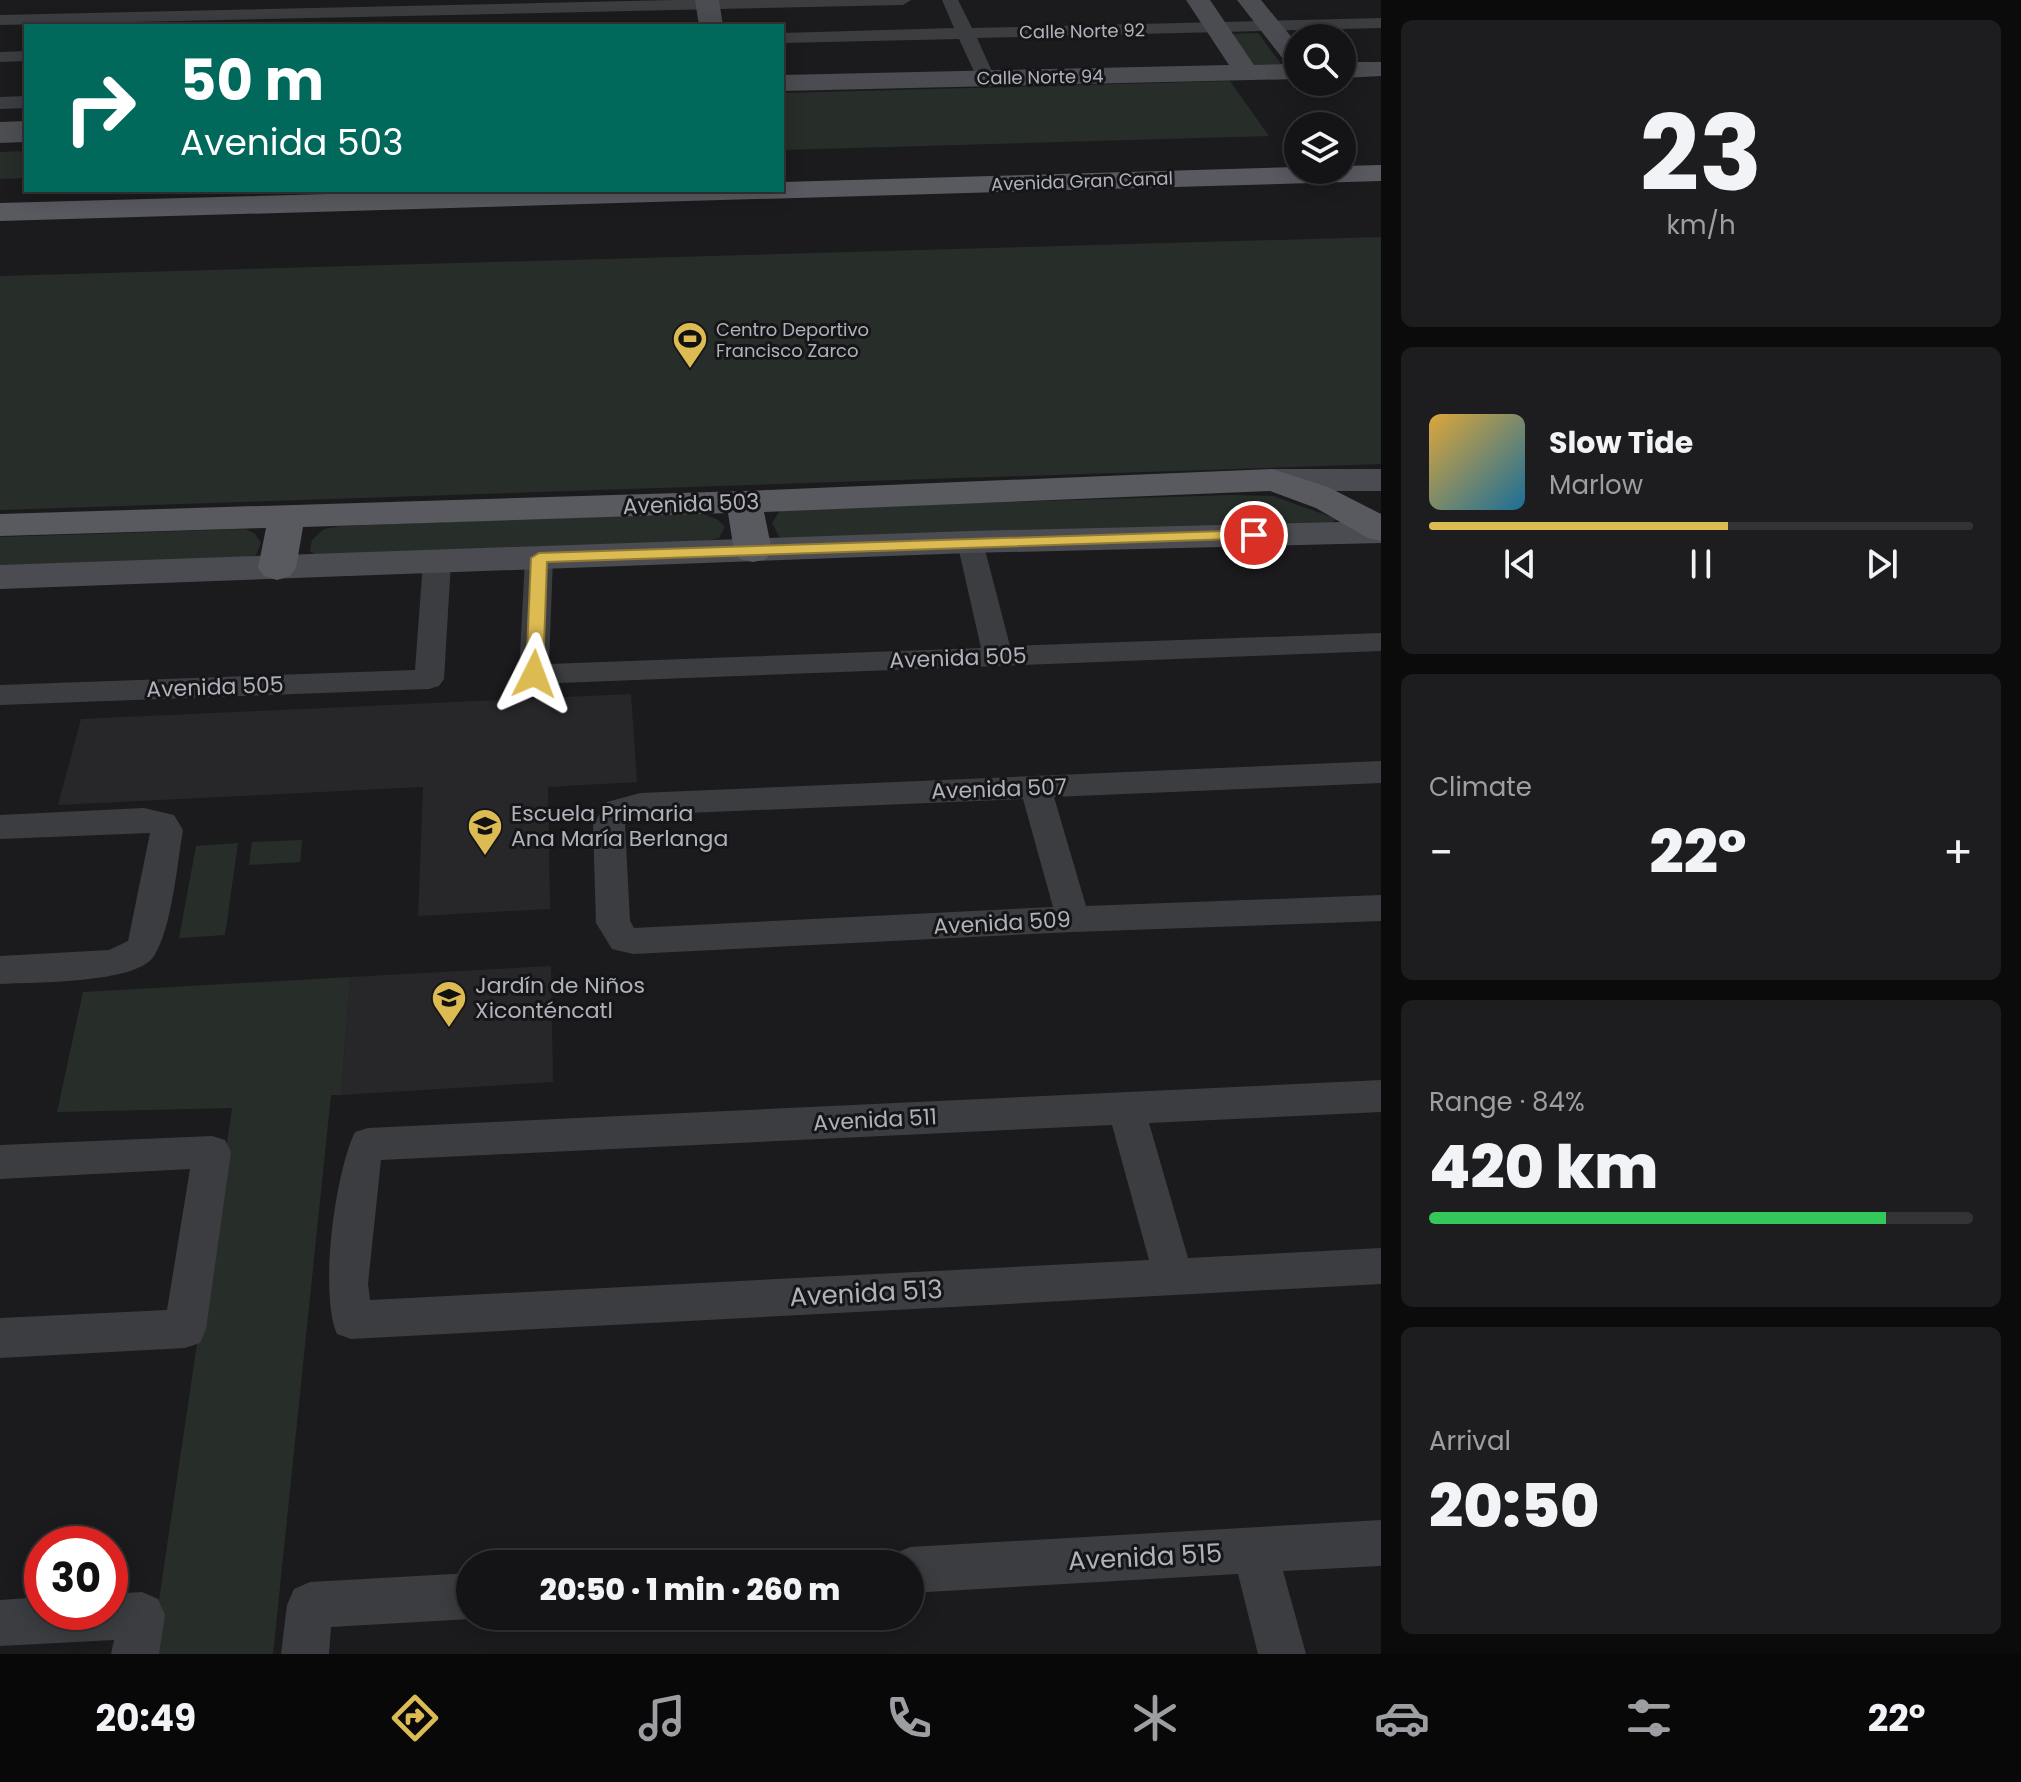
<!DOCTYPE html>
<html lang="en">
<head>
<meta charset="utf-8">
<style>
	body { margin:0; font-family:Poppins,sans-serif; background:#1d1d1f; color:#f1f3f6; height:100vh; display:flex; flex-direction:column; font-size:30px; white-space:nowrap }
	* { box-sizing:border-box; margin:0 }
	p { font-size:26px; color:#9d9ea1 }
	.icon { flex:none; width:44px; height:44px; fill:none; stroke:currentColor; stroke-width:2; stroke-linecap:round; stroke-linejoin:round }
	.map { position:relative; flex:1; overflow:hidden }
	.side { display:flex; flex-direction:column; gap:20px; padding:20px; background:#0b0b0c; width:640px }
	.side>* { flex:none }
	.banner { position:absolute; left:24px; top:24px; width:760px; height:168px; border-radius:0px; box-shadow:0 4px 20px #0003,0 0 0 2px #333335; background:#00695c; color:#fff; overflow:hidden }
	.tools { position:absolute; left:1284px; top:24px; display:grid; gap:16px }
	.tools a { display:grid; place-items:center; width:72px; height:72px; border-radius:50%; background:#141416; box-shadow:0 4px 20px #0003,0 0 0 2px #333335; font-size:40px }
	.speed { position:absolute; left:24px; top:1526px; display:flex; gap:16px; font-size:40px; font-weight:700; text-align:center }
	.speed>* { display:grid; place-content:center; width:104px; height:104px; border-radius:50%; background:#141416; box-shadow:0 4px 20px #0003,0 0 0 2px #333335; line-height:1 }
	.speed .limit { border:12px solid #d22; background:#fff; color:#111 }
	.pin { position:absolute; display:grid; place-items:center; width:68px; height:68px; color:#fff; margin:-34px; border:4px solid #fff; border-radius:50%; box-shadow:0 2px 8px #0007 }
	.me { position:absolute; width:88px; margin:-44px; rotate:3deg; stroke-linejoin:round; filter:drop-shadow(0 0 6px #0008) }
	.turn { display:flex; align-items:center; gap:28px; height:168px; padding:0 24px; font-size:36px }
	.turn .icon { width:104px; height:104px; stroke-width:2.5 }
	.turn b { display:block; font-size:56px; line-height:68px }
	.big { font-size:60px; font-weight:800; line-height:1.1 }
	.side .widget { flex:1; display:flex; flex-direction:column; justify-content:center; gap:12px; min-width:0; padding:0 28px; border-radius:12px; background:#1d1d1f }
	.side .dial { align-items:center; gap:0 }
	.dial b { font-size:104px; line-height:1 }
	.song { display:flex; align-items:center; gap:24px }
	.cover { width:96px; height:96px; border-radius:12px; background:linear-gradient(135deg,hsl(40 70% 55%),hsl(200 70% 35%)) }
	.played { height:8px; border-radius:4px; background:linear-gradient(90deg,#ddbb53 55%,#333335 55%) }
	.keys { display:flex; justify-content:space-around; direction:ltr }
	.heat { display:flex; justify-content:space-between; align-items:center; font-size:44px; direction:ltr }
	.charge { height:12px; border-radius:6px; background:linear-gradient(90deg,#34c759 84%,#333335 0) }
	.trip { position:absolute; left:456px; top:1550px; width:468px; height:80px; border-radius:40px; background:#141416; box-shadow:0 4px 20px #0003,0 0 0 2px #333335; font-weight:800; line-height:80px; text-align:center }
	.dock { display:flex; height:128px; justify-content:space-around; align-items:center; background:#080809; color:#9d9ea1 }
	.dock .icon { width:56px; height:56px }
	.dock .on { color:#ddbb53 }
	.dock b { font-size:36px; color:#f1f3f6 }
	main { display:flex; flex:1; min-height:0 }
	.map>svg:first-child { display:block }
	.built { fill:#27272a }
	.green { fill:#272e29 }
	.building { fill:#4d4e52 }
	.lines { fill:none; stroke-linecap:round; stroke-linejoin:round }
	.street { fill:#3c3d41; fill-rule:evenodd }
	.secondary { fill:#4b4c51; fill-rule:evenodd }
	.primary { fill:#595a60; fill-rule:evenodd }
	.route { fill:#ddbb53; stroke:#907a36; stroke-width:2 }
	.labels { text-anchor:middle; dominant-baseline:central; stroke-width:6; stroke-linejoin:round; paint-order:stroke }
	.far-street-label { font-size:18px; fill:#afb2bb; stroke:#161618 }
	.far-poi-label { font-size:18px; fill:#afb2bb; stroke:#161618; text-anchor:start }
	.street-label { font-size:22px; fill:#afb2bb; stroke:#161618 }
	.poi-label { font-size:22px; fill:#afb2bb; stroke:#161618; text-anchor:start }
	.near-street-label { font-size:26px; fill:#afb2bb; stroke:#161618 }
</style>
</head>
<body>
<main>
<div class="map">
<svg width="1381" height="1654" viewBox="0 0 1381 1654">
	<rect width="100%" height="100%" fill="#1b1b1d"/>
	<path class="built" d="M631 694 637 782 548 787 550 909 418 916 423 787 58 805 81 719Z
		M551 966 553 1082 341 1095 350 977Z"/>
	<path class="green" d="M1258 33 1282 65 1254 66 1231 34Z
		M1230 81 1269 136 782 150V93Z
		M26 151V178L0 179V152Z
		M1381 237V464L0 510V276Z
		M1232 495 1273 496 1337 519 1328 525 793 542 780 538 772 523 780 511 814 508Z
		M700 512 718 520 725 527 719 538 698 543 320 558 310 551 312 540 324 529 341 526Z
		M246 529 255 534 261 543 256 555 238 562 0 569V537Z
		M302 840 300 862 249 865 252 842Z
		M238 843 225 935 179 938 196 846Z
		M350 977 341 1095H331L273 1654H151L232 1108 57 1112 83 992Z"/>
	<path class="building" d="M26 121V142L0 143V122Z"/>
	<g class="lines">
		<path class="street" d="M673 0H911L903 5 0 25V15Z
			M942 0H958L972 28 1381 18V28L977 38 995 78 986 83 977 78 959 39 782 43V33L954 28Z
			M26 51V61L0 62V52Z
			M26 96V108L0 109V97Z
			M970 534 979 536 983 542 1010 646 1381 633V651L534 684 524 681 519 674 525 558 529 552 539 550 549 552 553 558 549 664 981 648 957 542 961 536Z
			M437 554 447 556 451 562 444 679 439 686 429 689 0 705V685L415 670 423 562 427 556Z
			M1381 761V783L1054 797 1086 906 1381 895V921L1073 932 633 954 612 949 596 923 593 825 607 802 640 793ZM1023 799 1053 907 634 928 630 921 625 825 629 818 640 815Z
			M144 808 174 815 183 830C177 864 172 928 154 956 136 984 33 982 0 984V956L109 950 128 941 150 833 0 839V815Z
			M1381 1080V1112L1149 1123 1188 1258 1381 1248V1284L351 1339 337 1334C319 1293 335 1173 355 1132L368 1128ZM1112 1125 1149 1260 370 1300 368 1284 381 1160Z
			M212 1136 225 1140 231 1152 206 1329 200 1343 185 1348 0 1358V1318L167 1310 190 1169 0 1179V1145Z
			M1381 1520V1566L1283 1571 1306 1654H1258L1238 1574 910 1593V1564H890L894 1554 910 1547Z
			M470 1573V1616H477L470 1619 331 1627 329 1654H281L287 1605 294 1589 310 1582Z
			M142 1592 158 1599 165 1615 159 1654H111L114 1640 0 1646V1600L42 1597V1612H110V1594Z"/>
		<path class="secondary" d="M695 0H719L723 26H699Z
			M1186 0H1210L1254 65 1287 64 1237 0H1261L1298 45V79L782 91V75L1229 65Z
			M1342 62H1381V76L1342 78Z
			M1272 469H1381V491H1272L1260 487 1254 480 1260 473Z
			M1381 521V543L970 553 0 589V565L970 531Z"/>
		<path class="primary" d="M1381 165V181L0 221V203L478 190H782V182L1298 167V170H1342V166Z
			M1272 469 1328 487 1381 514V541L1368 538 1316 508 1270 491 764 512 772 551 766 559 753 562 740 559 734 551 728 513 303 527 296 568 290 576 277 580 264 576 258 568 266 528 0 536V514L744 491Z"/>
	</g>
	<path class="route" d="M1254 530 1262 535 1260 538 547 562 543 674 534 679 526 674 531 558 539 553Z"/>
	<defs>
		<symbol id="stadium-pin" viewBox="-11 -11 22 30"><path d="M0 17L-7.5 6A9.5 9.5 0 1 1 7.5 6Z" fill="#ddbb53" stroke="#161618"/><path d="M0-5a6.5 5 0 1 0 0 10a6.5 5 0 1 0 0-10ZM-3.5-1.8h7v3.6h-7Z" fill="#111"/></symbol>
		<symbol id="school-pin" viewBox="-11 -11 22 30"><path d="M0 17L-7.5 6A9.5 9.5 0 1 1 7.5 6Z" fill="#ddbb53" stroke="#161618"/><path d="M0-5L7-2L0 1L-7-2ZM-4 1L0 2.5L4 1V4Q0 6-4 4Z" fill="#111"/></symbol>
	</defs>
	<g fill-rule="evenodd">
		<use href="#stadium-pin" x="670" y="319" width="40" height="54"/>
		<use href="#school-pin" x="465" y="806" width="40" height="54"/>
		<use href="#school-pin" x="429" y="978" width="40" height="54"/>
	</g>
	<g class="labels">
		<g class="far-street-label">
			<text transform="translate(1082 31) rotate(-1)">Calle Norte 92</text>
			<text transform="translate(1040 77) rotate(-1)">Calle Norte 94</text>
			<text transform="translate(1082 181) rotate(-2)">Avenida Gran Canal</text>
		</g>
		<g class="far-poi-label">
			<text x="716" y="329">Centro Deportivo<tspan x="716" dy="21">Francisco Zarco</tspan></text>
		</g>
		<g class="street-label">
			<text transform="translate(691 504) rotate(-2)">Avenida 503</text>
			<text transform="translate(958 658) rotate(-2)">Avenida 505</text>
			<text transform="translate(215 687) rotate(-2)">Avenida 505</text>
			<text transform="translate(999 789) rotate(-2)">Avenida 507</text>
			<text transform="translate(1002 923) rotate(-3)">Avenida 509</text>
			<text transform="translate(875 1120) rotate(-3)">Avenida 511</text>
		</g>
		<g class="poi-label">
			<text x="511" y="813">Escuela Primaria<tspan x="511" dy="25">Ana María Berlanga</tspan></text>
			<text x="475" y="985">Jardín de Niños<tspan x="475" dy="25">Xiconténcatl</tspan></text>
		</g>
		<g class="near-street-label">
			<text transform="translate(866 1293) rotate(-3)">Avenida 513</text>
			<text transform="translate(1145 1557) rotate(-3)">Avenida 515</text>
		</g>
	</g>
</svg>
<div class="tools">
<a><svg class="icon" aria-label="search" viewBox="0 0 24 24"><circle cx="10" cy="10" r="6"/><path d="M15 15l6 6"/></svg></a>
<a><svg class="icon" aria-label="layers" viewBox="0 0 24 24"><path d="M12 4l9 5-9 5-9-5zM3 14l9 5 9-5"/></svg></a>
</div>
<div class="speed"><div class="limit">30</div></div>
<div class="pin" style="left:1254px;top:535px;background:#d93025"><svg class="icon" aria-label="arrive" viewBox="0 0 24 24"><path d="M6 21V4h12l-3 4 3 4H6"/></svg></div>
<svg class="me" style="left:534px;top:674px" viewBox="-20 -20 40 40"><path d="M0-17L14 15 0 8-14 15z" fill="#ddbb53" stroke="#fff" stroke-width="4"/></svg>
<div class="trip">20:50 · 1 min · 260 m</div>
<div class="banner">
<div class="turn"><svg class="icon" aria-label="right" viewBox="0 0 24 24"><path d="M7 20v-9h11M14 6l5 5-5 5"/></svg><div><b>50 m</b>Avenida 503</div></div>
</div>
</div>
<section class="side">
<div class="widget dial"><b>23</b><p>km/h</p></div>
<div class="widget">
<div class="song"><i class="cover"></i><div><b>Slow Tide</b><p>Marlow</p></div></div>
<div class="played"></div>
<div class="keys"><svg class="icon" aria-label="previous" viewBox="0 0 24 24"><path d="M18 5L8 12l10 7zM5 5v14"/></svg><svg class="icon" aria-label="pause" viewBox="0 0 24 24"><path d="M8 5v14M16 5v14"/></svg><svg class="icon" aria-label="next" viewBox="0 0 24 24"><path d="M6 5l10 7-10 7zM19 5v14"/></svg></div>
</div>
<div class="widget"><p>Climate</p>
<div class="heat"><a>−</a><b class="big">22°</b><a>+</a></div>
</div>
<div class="widget"><p>Range · 84%</p><b class="big">420 km</b><div class="charge"></div></div>
<div class="widget"><p>Arrival</p><b class="big">20:50</b></div>
</section>
</main>
<nav class="dock">
<b>20:49</b>
<svg class="icon on" aria-label="directions" viewBox="0 0 24 24"><path d="M12 3l9 9-9 9-9-9zM9 14v-3h6M13 9l2 2-2 2"/></svg>
<svg class="icon" aria-label="music" viewBox="0 0 24 24"><path d="M9 18V5l10-2v13"/><circle cx="6" cy="18" r="3"/><circle cx="16" cy="16" r="3"/></svg>
<svg class="icon" aria-label="phone" viewBox="0 0 24 24"><path d="M5 4h4l2 5-3 2q2 4 5 5l2-3 5 2v4C11 20 4 13 5 4z"/></svg>
<svg class="icon" aria-label="climate" viewBox="0 0 24 24"><path d="M12 3v18M4 7l16 10M4 17L20 7"/></svg>
<svg class="icon" aria-label="car" viewBox="0 0 24 24"><path d="M5 17H2v-5l4-1 3-4h7l3 4 3 1v5h-3M9 17h6M6 11h13"/><circle cx="7" cy="17" r="2"/><circle cx="17" cy="17" r="2"/></svg>
<svg class="icon" aria-label="filters" viewBox="0 0 24 24"><path d="M4 7h16M4 17h16"/><circle cx="9" cy="7" r="2"/><circle cx="15" cy="17" r="2"/></svg>
<b>22°</b>
</nav>
</body>
</html>
